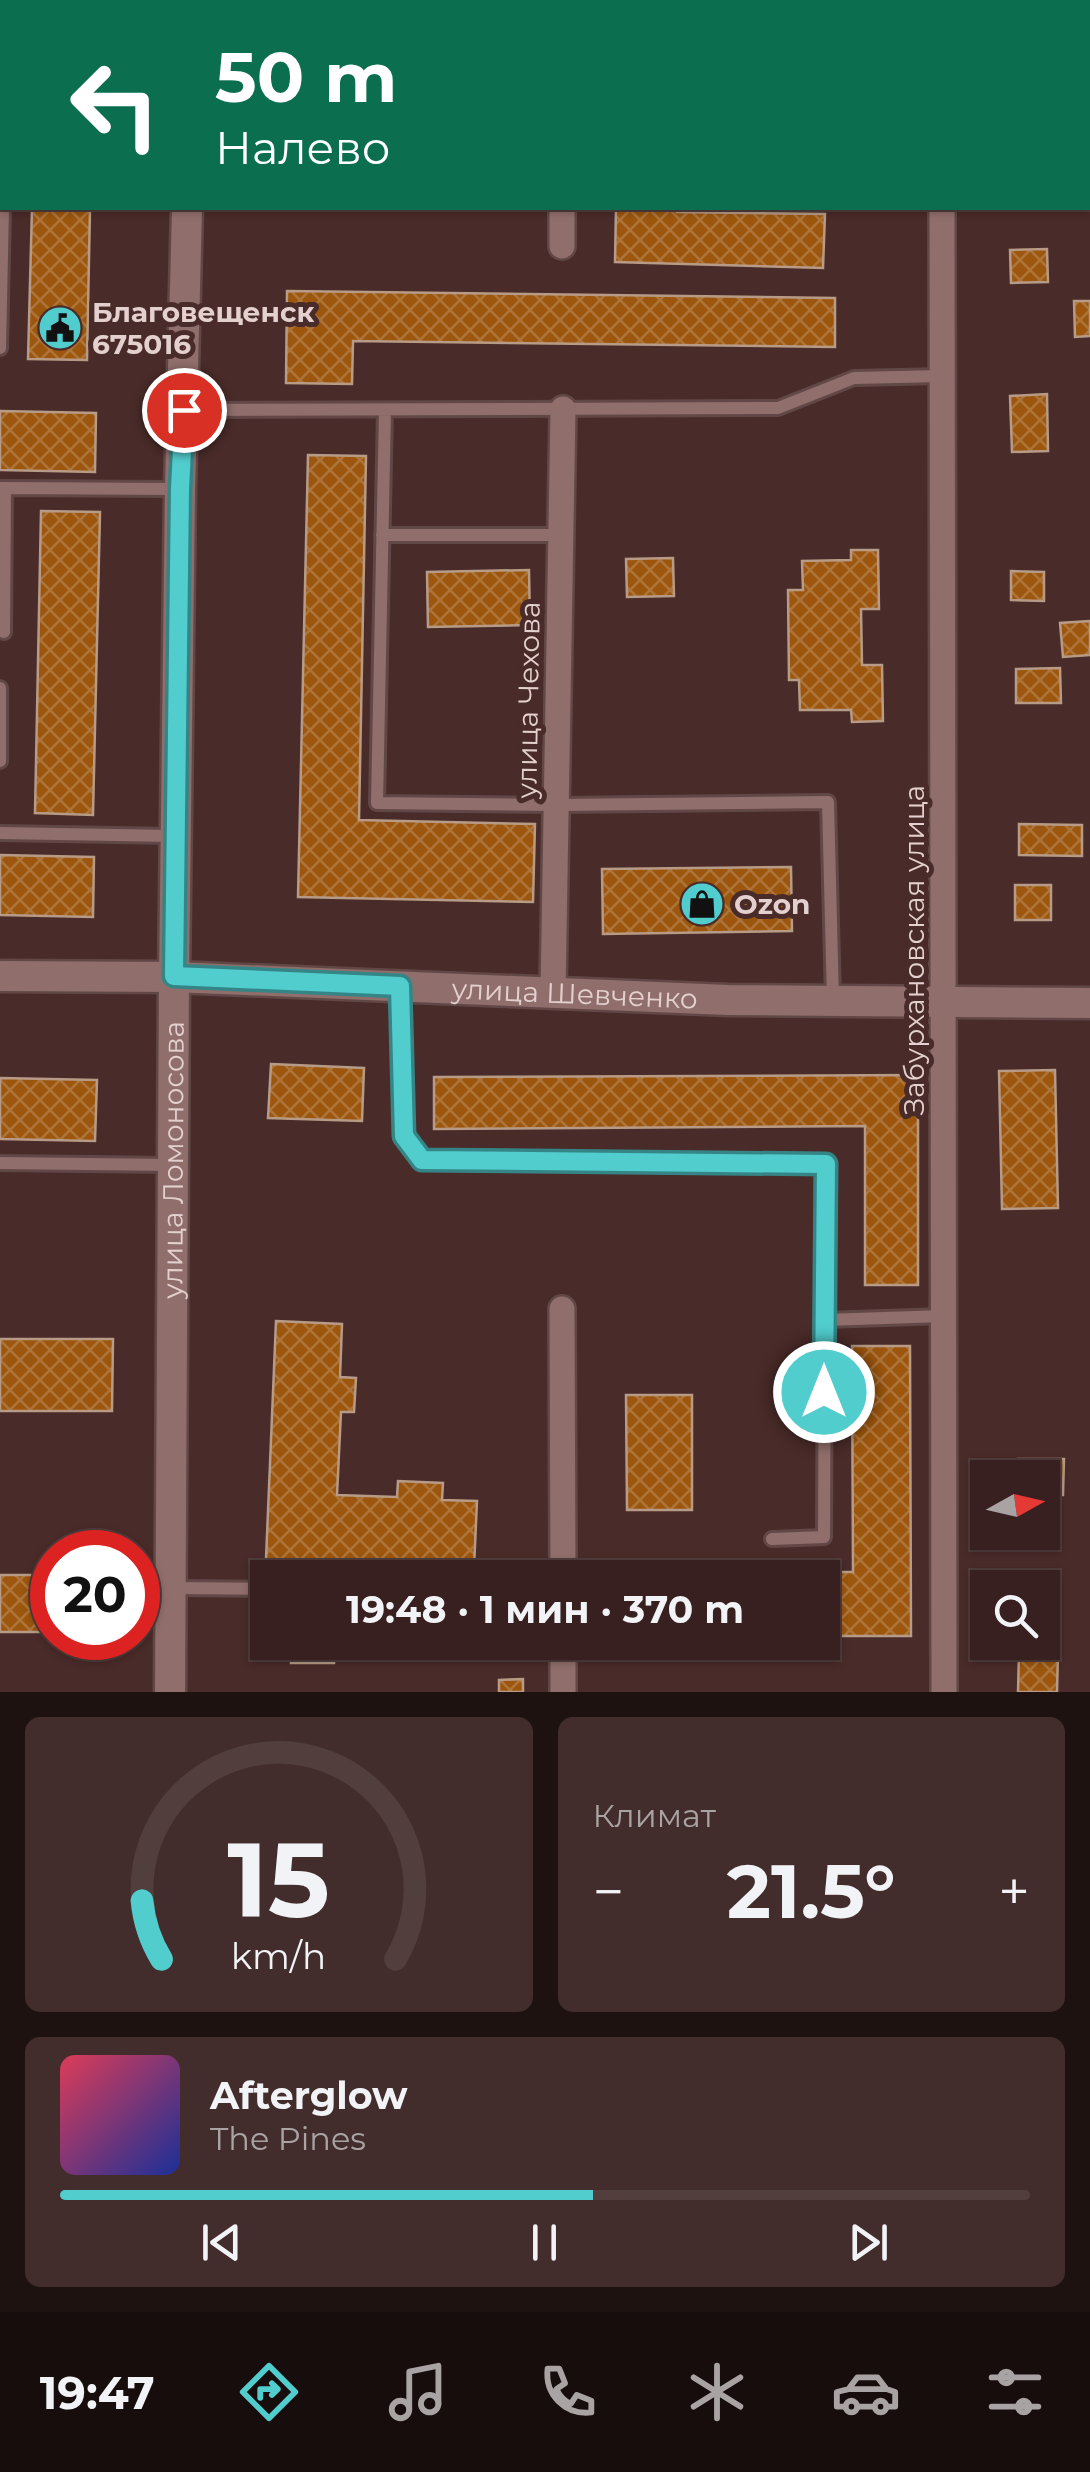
<!DOCTYPE html>
<html lang="ru">
<head>
<meta charset="utf-8">
<style>
	body { margin:0; font-family:Montserrat,sans-serif; background:#422d2c; color:#f1f3f6; height:100vh; display:flex; flex-direction:column; font-size:38px; white-space:nowrap }
	* { box-sizing:border-box; margin:0 }
	p { font-size:32px; color:#aaa3a4 }
	.icon { flex:none; width:55px; height:55px; fill:none; stroke:currentColor; stroke-width:2; stroke-linecap:round; stroke-linejoin:round }
	.map { position:relative; height:1692px; overflow:hidden }
	.sheet { display:flex; flex-direction:column; gap:25px; padding:25px; background:#1e1211; flex:1 }
	.sheet>* { flex:none }
	.hud { position:absolute; left:0px; top:0px; width:1090px; height:210px; box-shadow:0 2px 8px #0004,0 0 0 2px #513e3d; background:#0b6e4f; color:#fff; overflow:hidden }
	.needle { width:65px; rotate:82deg }
	.controls { position:absolute; left:970px; top:1460px; display:grid; gap:20px }
	.controls a { display:grid; place-items:center; width:90px; height:90px; border-radius:0px; background:#37201f; box-shadow:0 2px 8px #0004,0 0 0 2px #513e3d; font-size:50px }
	.speed { position:absolute; left:30px; top:1530px; display:flex; gap:20px; font-size:50px; font-weight:700; text-align:center }
	.speed>* { display:grid; place-content:center; width:130px; height:130px; border-radius:50%; background:#37201f; box-shadow:0 2px 8px #0004,0 0 0 2px #513e3d; line-height:1 }
	.speed .limit { border:15px solid #d22; background:#fff; color:#111 }
	.pin { position:absolute; display:grid; place-items:center; width:85px; height:85px; color:#fff; margin:-42px; border:5px solid #fff; border-radius:50%; box-shadow:0 2px 10px #0007 }
	.me { position:absolute; width:110px; margin:-55px; rotate:0deg; stroke-linejoin:round; filter:drop-shadow(0 0 8px #0008) }
	.turn { display:flex; align-items:center; gap:35px; height:210px; padding:0 50px; font-size:45px }
	.turn .icon { width:130px; height:130px; stroke-width:2.5 }
	.turn b { display:block; font-size:70px; line-height:85px }
	.big { font-size:75px; font-weight:700; line-height:1.1 }
	.sheet .tile { flex:1; display:flex; flex-direction:column; justify-content:center; gap:15px; min-width:0; padding:0 35px; border-radius:15px; background:#422d2c }
	.sheet .dial { align-items:center; gap:0 }
	.dial svg { height:260px; overflow:visible; fill:none; stroke:#513e3d; stroke-width:7; stroke-linecap:round; text-anchor:middle }
	.dial text { fill:#f1f3f6; stroke:none }
	.song { display:flex; align-items:center; gap:30px }
	.cover { width:120px; height:120px; border-radius:15px; background:linear-gradient(135deg,hsl(350 70% 55%),hsl(230 70% 35%)) }
	.played { height:10px; border-radius:5px; background:linear-gradient(90deg,#52cdce 55%,#513e3d 55%) }
	.keys { display:flex; justify-content:space-around; direction:ltr }
	.heat { display:flex; justify-content:space-between; align-items:center; font-size:55px; direction:ltr }
	.sheet .tiles { flex:1; display:grid; gap:25px; grid-template-columns:1fr 1fr }
	.tile:last-child { grid-column:span 2 }
	.trip { position:absolute; left:250px; top:1560px; width:590px; height:100px; border-radius:0px; background:#37201f; box-shadow:0 2px 8px #0004,0 0 0 2px #513e3d; font-weight:700; line-height:100px; text-align:center }
	.tabs { display:flex; height:160px; justify-content:space-around; align-items:center; background:#160d0c; color:#aaa3a4 }
	.tabs .icon { width:70px; height:70px }
	.tabs .on { color:#52cdce }
	.tabs b { font-size:45px; color:#f1f3f6 }
	.map>svg:first-child { display:block }
	.building { fill:url(#building-cross-hatch); stroke:#b79b86; stroke-width:2.5 }
	.lines { fill:none; stroke-linecap:round; stroke-linejoin:round }
	.service-casing { stroke:#614846; stroke-width:18 }
	.minor-casing { stroke:#614846; stroke-width:30 }
	.tertiary-casing { stroke:#614846; stroke-width:35 }
	.service { stroke:#906e6b; stroke-width:12 }
	.minor { stroke:#906e6b; stroke-width:25 }
	.tertiary { stroke:#906e6b; stroke-width:30 }
	.route-casing { stroke:#358586; stroke-width:25 }
	.route { stroke:#52cdce; stroke-width:18 }
	.labels { text-anchor:middle; dominant-baseline:central; stroke-width:10; stroke-linejoin:round; paint-order:stroke }
	.poi-label { font-size:28px; font-weight:bold; fill:#e4d1cf; stroke:#492b29; text-anchor:start }
	.street-label { font-size:28px; fill:#e4d1cf; stroke:#492b29 }
</style>
</head>
<body>
<div class="map">
<svg width="1090" height="1692" viewBox="0 0 1090 1692">
	<defs>
		<pattern id="building-cross-hatch" width="8" height="8" patternUnits="userSpaceOnUse" patternTransform="scale(2.5)"><rect width="8" height="8" fill="#9c560d"/><path d="M0 0l8 8M0 8l8-8" fill="none" stroke="#ae753b"/></pattern>
	</defs>
	<rect width="100%" height="100%" fill="#492b29"/>
	<path class="building" d="M0 0H109V2H2V46H0Z
		M32 208H90L87 360 28 359Z
		M616 208H677V212L825 214 823 268 615 262Z
		M1047 249 1048 282 1011 283 1010 250Z
		M287 291 835 298V347L353 341 352 384 286 383Z
		M1074 301H1090V336L1075 337Z
		M1047 394 1048 451 1012 452 1010 396Z
		M0 411 96 413 95 472 0 470Z
		M308 455 366 456 359 820 535 824 533 902 298 897Z
		M41 511 100 512 93 815 35 813Z
		M851 550H878L879 609H861L862 665H882L883 721 852 722 851 710H800L799 680H789L788 590H803L802 561 851 560Z
		M673 558 674 596 627 597 626 559Z
		M529 570 530 625 428 627 427 572Z
		M1011 571 1044 572V601L1011 600Z
		M1090 621V655L1063 657 1060 623Z
		M1060 668 1061 703H1016V669Z
		M1019 824 1082 825V856L1019 855Z
		M0 855 94 857 93 917 0 915Z
		M791 867 792 931 603 934 602 869Z
		M1015 885H1051V920H1015Z
		M271 1064 364 1068 362 1121 268 1118Z
		M1055 1070 1058 1208 1002 1209 999 1071Z
		M918 1075V1285H865V1126L434 1129V1077Z
		M0 1078 97 1080 95 1141 0 1139Z
		M276 1321 342 1324 340 1377 356 1378 354 1412H341L337 1495 397 1497 398 1481 443 1483 442 1500 477 1501 474 1568 266 1559Z
		M0 1339H113L112 1411H0Z
		M852 1346H910L911 1636H822V1578H764V1572H853Z
		M626 1395H692V1510H627Z
		M1018 1459H1064L1063 1495H1042V1478H1018Z
		M0 1575H52V1632H0Z
		M1042 1589H1060V1624H1042Z
		M291 1642H334V1663H291Z
		M1019 1652H1058L1057 1692H1018Z
		M523 1679V1692H499V1680Z"/>
	<g class="lines">
		<defs>
			<path id="service" d="M0 78H2
				M0 348 3 208
				M184 410 778 408 854 378 942 376
				M385 410 377 803 557 805 828 802 833 1001
				M0 488 178 489
				M382 535H561
				M4 632 5 488
				M0 761V688
				M0 833 174 836
				M400 988 404 1136 422 1161 826 1164 825 1320 944 1316
				M0 1163 172 1165
				M772 1539 824 1537 825 1320
				M173 1588 268 1589"/>
			<path id="minor" d="M941 0V2
				M563 2V0
				M942 208 944 1692
				M562 246V208
				M553 992 563 409
				M562 1309 563 1578
				M563 1642V1692"/>
			<g id="tertiary">
				<path d="M190 2 191 0"/>
				<path id="s1" d="M0 976 174 977 728 1000 1090 1003"/>
				<path id="s2" d="M170 1692 174 977 180 489 187 208"/>
			</g>
		</defs>
		<use href="#service" class="service-casing"/>
		<use href="#minor" class="minor-casing"/>
		<use href="#tertiary" class="tertiary-casing"/>
		<use href="#service" class="service"/>
		<use href="#minor" class="minor"/>
		<use href="#tertiary" class="tertiary"/>
	</g>
	<g class="lines">
		<defs>
			<path id="route" d="M184 410 180 489 174 976 400 986 404 1136 422 1160 826 1164 824 1392"/>
		</defs>
		<use href="#route" class="route-casing"/>
		<use href="#route" class="route"/>
	</g>
	<defs>
		<symbol id="civic-disc" viewBox="-11 -11 22 22"><circle r="9.5" fill="#52cdce" stroke="#492b29"/><path d="M-.6-6.5H3V-4.5H.6V-3L4-1V1h2V6H-6V1h2V-1L-.6-3ZM-1.2 2.5V6h2.4V2.5Z" fill="#111"/></symbol>
		<symbol id="shop-disc" viewBox="-11 -11 22 22"><circle r="9.5" fill="#52cdce" stroke="#492b29"/><path d="M-5-2.5h2.3a2.7 3.5 0 0 1 5.4 0H5L5.5 6h-11ZM-1.5-2.5h3a1.5 2.3 0 0 0-3 0Z" fill="#111"/></symbol>
	</defs>
	<g fill-rule="evenodd">
		<use href="#civic-disc" x="35" y="303" width="50" height="50"/>
		<use href="#shop-disc" x="677" y="879" width="50" height="50"/>
	</g>
	<g class="labels">
		<g class="poi-label">
			<text x="92" y="312">Благовещенск<tspan x="92" dy="32">675016</tspan></text>
			<text x="734" y="904">Ozon</text>
		</g>
		<g class="street-label">
			<text transform="translate(528 700) rotate(-89)">улица Чехова</text>
			<text transform="translate(914 950) rotate(-90)">Забурхановская улица</text>
			<text stroke="none"><textPath href="#s1" startOffset="575">улица Шевченко</textPath></text>
			<text stroke="none"><textPath href="#s2" startOffset="532">улица Ломоносова</textPath></text>
		</g>
	</g>
</svg>
<div class="controls">
<a><svg class="needle" viewBox="-14 -14 28 28"><path d="M0-13l5 13h-10z" fill="#e53935"/><path d="M0 13l5-13h-10z" fill="#aaa3a4"/></svg></a>
<a><svg class="icon" aria-label="search" viewBox="0 0 24 24"><circle cx="10" cy="10" r="6"/><path d="M15 15l6 6"/></svg></a>
</div>
<div class="speed"><div class="limit">20</div></div>
<div class="pin" style="left:184px;top:410px;background:#d93025"><svg class="icon" aria-label="arrive" viewBox="0 0 24 24"><path d="M6 21V4h12l-3 4 3 4H6"/></svg></div>
<svg class="me" style="left:824px;top:1392px" viewBox="-20 -20 40 40"><circle r="17" fill="#52cdce" stroke="#fff" stroke-width="3"/><path d="M0-11L8 9 0 5-8 9z" fill="#fff"/></svg>
<div class="trip">19:48 · 1 мин · 370 m</div>
<div class="hud">
<div class="turn"><svg class="icon" aria-label="left" viewBox="0 0 24 24"><path d="M17 20v-9H6M10 6l-5 5 5 5"/></svg><div><b>50 m</b>Налево</div></div>
</div>
</div>
<section class="sheet">
<div class="tiles">
<div class="tile dial"><svg viewBox="0 0 100 80">
<path d="M14 69A42 42 0 1 1 86 69"/>
<path d="M14 69A42 42 0 0 1 8 51" stroke="#52cdce"/>
<text x="50" y="56" font-size="32" font-weight="700">15</text>
<text x="50" y="72" font-size="11">km/h</text>
</svg></div>
<div class="tile"><p>Климат</p>
<div class="heat"><a>−</a><b class="big">21.5°</b><a>+</a></div>
</div>
<div class="tile">
<div class="song"><i class="cover"></i><div><b>Afterglow</b><p>The Pines</p></div></div>
<div class="played"></div>
<div class="keys"><svg class="icon" aria-label="previous" viewBox="0 0 24 24"><path d="M18 5L8 12l10 7zM5 5v14"/></svg><svg class="icon" aria-label="pause" viewBox="0 0 24 24"><path d="M8 5v14M16 5v14"/></svg><svg class="icon" aria-label="next" viewBox="0 0 24 24"><path d="M6 5l10 7-10 7zM19 5v14"/></svg></div>
</div>
</div>
</section>
<nav class="tabs">
<b>19:47</b>
<svg class="icon on" aria-label="directions" viewBox="0 0 24 24"><path d="M12 3l9 9-9 9-9-9zM9 14v-3h6M13 9l2 2-2 2"/></svg>
<svg class="icon" aria-label="music" viewBox="0 0 24 24"><path d="M9 18V5l10-2v13"/><circle cx="6" cy="18" r="3"/><circle cx="16" cy="16" r="3"/></svg>
<svg class="icon" aria-label="phone" viewBox="0 0 24 24"><path d="M5 4h4l2 5-3 2q2 4 5 5l2-3 5 2v4C11 20 4 13 5 4z"/></svg>
<svg class="icon" aria-label="climate" viewBox="0 0 24 24"><path d="M12 3v18M4 7l16 10M4 17L20 7"/></svg>
<svg class="icon" aria-label="car" viewBox="0 0 24 24"><path d="M5 17H2v-5l4-1 3-4h7l3 4 3 1v5h-3M9 17h6M6 11h13"/><circle cx="7" cy="17" r="2"/><circle cx="17" cy="17" r="2"/></svg>
<svg class="icon" aria-label="filters" viewBox="0 0 24 24"><path d="M4 7h16M4 17h16"/><circle cx="9" cy="7" r="2"/><circle cx="15" cy="17" r="2"/></svg>
</nav>
</body>
</html>
